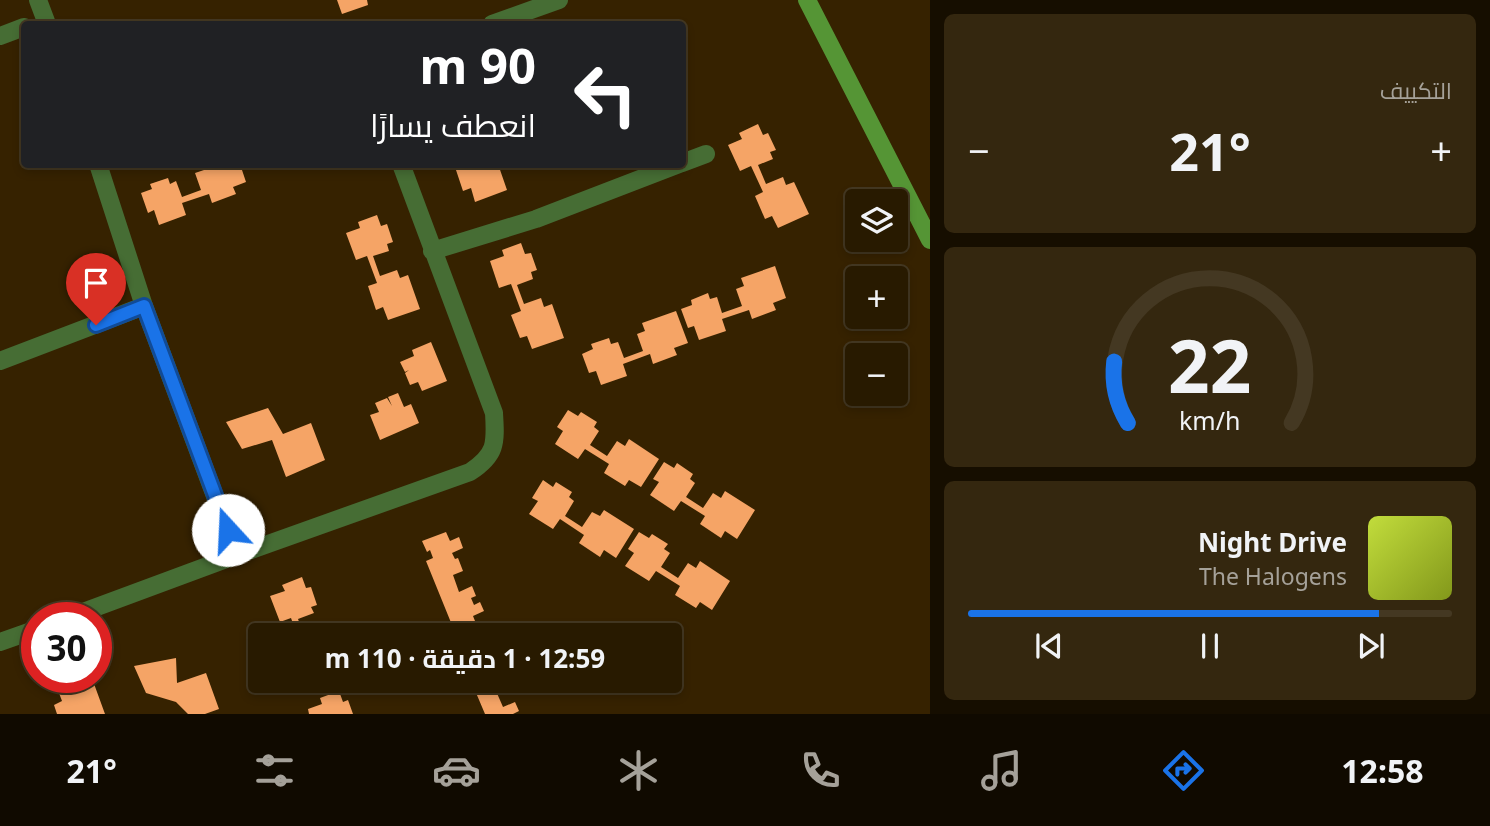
<!DOCTYPE html>
<html lang="ar">
<head>
<meta charset="utf-8">
<style>
	body { margin:0; font-family:"Noto Sans",Cairo,sans-serif; background:#34270f; color:#f1f3f6; direction:rtl; height:100vh; display:flex; flex-direction:column; font-size:26px; white-space:nowrap }
	* { box-sizing:border-box; margin:0 }
	p { font-size:23px; color:#a5a199 }
	.icon { flex:none; width:38px; height:38px; fill:none; stroke:currentColor; stroke-width:2; stroke-linecap:round; stroke-linejoin:round }
	.map { position:relative; flex:1; overflow:hidden; direction:ltr }
	.panel { display:flex; flex-direction:column; gap:14px; padding:14px; background:#160e00; width:560px }
	.panel>* { flex:none }
	.banner { position:absolute; left:21px; top:21px; width:665px; height:147px; border-radius:7px; box-shadow:0 4px 10px #0003,0 0 0 2px #443822; direction:rtl; background:#202124; color:#fff; overflow:hidden }
	.fabs { position:absolute; left:845px; top:189px; display:grid; gap:14px }
	.fabs a { display:grid; place-items:center; width:63px; height:63px; border-radius:7px; background:#281a00; box-shadow:0 4px 10px #0003,0 0 0 2px #443822; font-size:35px }
	.speed { position:absolute; left:21px; top:602px; display:flex; gap:14px; font-size:35px; font-weight:700; text-align:center }
	.speed>* { display:grid; place-content:center; width:91px; height:91px; border-radius:50%; background:#281a00; box-shadow:0 4px 10px #0003,0 0 0 2px #443822; line-height:1 }
	.speed .limit { border:10px solid #d22; background:#fff; color:#111 }
	.pin { position:absolute; display:grid; place-items:center; width:60px; height:60px; color:#fff; margin:-72px -30px; border-radius:50% 50% 50% 0; rotate:-45deg; box-shadow:0 0 7px #0007 }
	.pin .icon { rotate:45deg }
	.me { position:absolute; width:77px; margin:-38px; rotate:340deg; stroke-linejoin:round; filter:drop-shadow(0 0 5px #0008) }
	.turn { display:flex; align-items:center; gap:24px; height:147px; padding:0 35px; font-size:32px }
	.turn .icon { width:91px; height:91px; stroke-width:2.5 }
	.turn b { display:block; font-size:49px; line-height:60px }
	.big { font-size:52px; font-weight:700; line-height:1.1 }
	.panel .card { flex:1; display:flex; flex-direction:column; justify-content:center; gap:10px; min-width:0; padding:0 24px; border-radius:10px; background:#34270f }
	.panel .dial { align-items:center; gap:0 }
	.dial svg { height:182px; overflow:visible; fill:none; stroke:#443822; stroke-width:7; stroke-linecap:round; text-anchor:middle }
	.dial text { fill:#f1f3f6; stroke:none }
	.song { display:flex; align-items:center; gap:21px }
	.cover { width:84px; height:84px; border-radius:10px; background:linear-gradient(135deg,hsl(70 70% 55%),hsl(70 70% 35%)) }
	.played { height:7px; border-radius:4px; background:linear-gradient(90deg,#1a73e8 85%,#443822 85%) }
	.keys { display:flex; justify-content:space-around; direction:ltr }
	.heat { display:flex; justify-content:space-between; align-items:center; font-size:38px; direction:ltr }
	.trip { position:absolute; left:248px; top:623px; width:434px; height:70px; border-radius:7px; background:#281a00; box-shadow:0 4px 10px #0003,0 0 0 2px #443822; font-weight:700; line-height:70px; text-align:center; direction:rtl }
	.tabs { display:flex; height:112px; justify-content:space-around; align-items:center; background:#100a00; color:#a5a199 }
	.tabs .icon { width:49px; height:49px }
	.tabs .on { color:#1a73e8 }
	.tabs b { font-size:32px; color:#f1f3f6 }
	main { display:flex; flex:1; min-height:0 }
	.map>svg:first-child { display:block }
	.building { fill:#f5a466 }
	.lines { fill:none; stroke-linecap:round; stroke-linejoin:round }
	.street { stroke:#466d34; stroke-width:18 }
	.secondary { stroke:#559535; stroke-width:18 }
	.route-casing { stroke:#114b97; stroke-width:18 }
	.route { stroke:#1a73e8; stroke-width:12 }
</style>
</head>
<body>
<main>
<section class="panel">
<div class="card"><p>التكييف</p>
<div class="heat"><a>−</a><b class="big">21°</b><a>+</a></div>
</div>
<div class="card dial"><svg viewBox="0 0 100 80">
<path d="M14 69A42 42 0 1 1 86 69"/>
<path d="M14 69A42 42 0 0 1 8 42" stroke="#1a73e8"/>
<text x="50" y="56" font-size="32" font-weight="700">22</text>
<text x="50" y="72" font-size="11">km/h</text>
</svg></div>
<div class="card">
<div class="song"><i class="cover"></i><div><b>Night Drive</b><p>The Halogens</p></div></div>
<div class="played"></div>
<div class="keys"><svg class="icon" aria-label="previous" viewBox="0 0 24 24"><path d="M18 5L8 12l10 7zM5 5v14"/></svg><svg class="icon" aria-label="pause" viewBox="0 0 24 24"><path d="M8 5v14M16 5v14"/></svg><svg class="icon" aria-label="next" viewBox="0 0 24 24"><path d="M6 5l10 7-10 7zM19 5v14"/></svg></div>
</div>
</section>
<div class="map">
<svg width="930" height="714" viewBox="0 0 930 714">
	<rect width="100%" height="100%" fill="#362200"/>
	<path class="building" d="M337 0H367L368 5 342 14Z
		M758 124 763 135 768 133 776 150 770 152 773 159 758 165 766 184 783 177 786 185 794 182 809 214 778 228 772 216 765 219 755 196 763 192 751 166 740 171 728 145 742 139 739 133Z
		M202 164H240L246 182 233 187 236 194 212 203 209 194 182 203 186 215 159 225 154 210 148 213 141 193 152 189 150 184 168 178 170 184 176 181 182 197 201 190 195 173 204 170Z
		M462 164H498L507 190 475 202 471 188 463 191 455 167Z
		M377 215 381 226 387 224 393 242 387 244 389 251 373 256 380 276 397 270 400 278 408 275 420 309 388 320 383 307 376 310 368 286 377 283 367 256 356 260 346 233 360 228 358 222Z
		M521 243 525 254 531 253 537 270 531 272 533 279 517 285 524 304 541 298 544 307 552 304 564 338 532 349 527 336 520 338 511 315 521 311 511 284 499 288 490 261 504 256 502 250Z
		M775 266 786 298 773 303 776 310 752 319 749 310 722 319 726 331 699 340 694 326 688 328 681 309 692 305 691 300 708 293 710 299 717 297 722 313 742 306 736 289 744 286 741 278Z
		M676 311 688 343 674 348 677 355 653 364 650 354 623 364 627 376 601 385 596 371 589 373 582 354 593 349 591 344 609 338 611 344 618 342 624 358 643 351 637 334 645 331 642 323Z
		M431 342 447 381 422 391 418 382 410 385 405 373 409 370 405 372 400 362 414 356 412 350Z
		M398 393 404 407 411 404 419 423 380 440 370 415 379 412 375 403 387 398 392 406 388 397Z
		M268 408 283 434 311 423 325 460 286 477 272 440 242 449 226 422Z
		M568 410 578 416 581 412 597 422 594 427 599 431 590 445 607 456 617 441 625 446 629 439 659 459 641 487 629 480 625 486 604 473 609 464 585 449 578 459 555 444 563 431 557 427Z
		M664 462 674 468 677 463 693 474 690 479 695 483 686 497 703 508 713 493 721 498 725 491 755 510 737 539 725 531 721 538 700 524 705 516 681 501 674 511 650 495 659 482 653 479Z
		M543 480 553 487 556 482 572 492 569 497 574 501 565 516 582 527 592 512 600 516 604 510 634 529 616 558 604 550 600 557 579 543 584 535 560 519 553 529 529 514 538 501 532 498Z
		M446 532 450 541 459 537 463 548 452 553 455 559 458 558 463 571 453 575 459 592 472 586 476 596 471 598 474 605 480 602 484 611 473 616 475 621 454 630 426 561 433 558 430 550 427 552 422 541Z
		M639 532 649 538 652 534 668 544 664 549 670 553 661 567 678 578 688 563 696 568 700 561 730 581 712 610 700 602 696 608 675 595 680 586 656 571 649 581 625 566 634 553 628 549Z
		M302 577 306 588 311 587 317 605 311 607 314 613 298 619 304 635H297L291 618 280 622 270 596 285 591 282 585Z
		M176 658 177 683 206 673 219 709 205 714H188L176 702 146 693 134 666Z
		M93 681 105 714H57L54 705 62 701 59 693Z
		M471 681H505L507 686 496 691 503 707 515 702 519 711 513 714H485Z
		M339 691 343 702 348 700 353 714H309L308 709 322 704 320 698Z"/>
	<g class="lines">
		<path class="street" d="M38 0 47 24
			M492 24 559 0
			M0 36 24 27
			M682 163 706 154
			M432 251 536 219 679 164
			M0 361 144 306
			M237 555 470 472C496 455 496 444 494 413L401 164
			M67 618 237 555 144 306 98 164
			M0 642 37 629"/>
		<path class="secondary" d="M807 0 930 240"/>
	</g>
	<g class="lines">
		<defs>
			<path id="route" d="M96 325 144 306 228 530"/>
		</defs>
		<use href="#route" class="route-casing"/>
		<use href="#route" class="route"/>
	</g>
</svg>
<div class="fabs">
<a><svg class="icon" aria-label="layers" viewBox="0 0 24 24"><path d="M12 4l9 5-9 5-9-5zM3 14l9 5 9-5"/></svg></a>
<a>+</a>
<a>−</a>
</div>
<div class="speed"><div class="limit">30</div></div>
<div class="pin" style="left:96px;top:325px;background:#d93025"><svg class="icon" aria-label="arrive" viewBox="0 0 24 24"><path d="M6 21V4h12l-3 4 3 4H6"/></svg></div>
<svg class="me" style="left:228px;top:530px" viewBox="-20 -20 40 40"><circle r="19" fill="#fff"/><path d="M0-13L10 11 0 6-10 11z" fill="#1a73e8"/></svg>
<div class="trip">12:59 · 1 دقيقة · 110 m</div>
<div class="banner">
<div class="turn"><svg class="icon" aria-label="left" viewBox="0 0 24 24"><path d="M17 20v-9H6M10 6l-5 5 5 5"/></svg><div><b>90 m</b>انعطف يسارًا</div></div>
</div>
</div>
</main>
<nav class="tabs">
<b>12:58</b>
<svg class="icon on" aria-label="directions" viewBox="0 0 24 24"><path d="M12 3l9 9-9 9-9-9zM9 14v-3h6M13 9l2 2-2 2"/></svg>
<svg class="icon" aria-label="music" viewBox="0 0 24 24"><path d="M9 18V5l10-2v13"/><circle cx="6" cy="18" r="3"/><circle cx="16" cy="16" r="3"/></svg>
<svg class="icon" aria-label="phone" viewBox="0 0 24 24"><path d="M5 4h4l2 5-3 2q2 4 5 5l2-3 5 2v4C11 20 4 13 5 4z"/></svg>
<svg class="icon" aria-label="climate" viewBox="0 0 24 24"><path d="M12 3v18M4 7l16 10M4 17L20 7"/></svg>
<svg class="icon" aria-label="car" viewBox="0 0 24 24"><path d="M5 17H2v-5l4-1 3-4h7l3 4 3 1v5h-3M9 17h6M6 11h13"/><circle cx="7" cy="17" r="2"/><circle cx="17" cy="17" r="2"/></svg>
<svg class="icon" aria-label="filters" viewBox="0 0 24 24"><path d="M4 7h16M4 17h16"/><circle cx="9" cy="7" r="2"/><circle cx="15" cy="17" r="2"/></svg>
<b>21°</b>
</nav>
</body>
</html>
